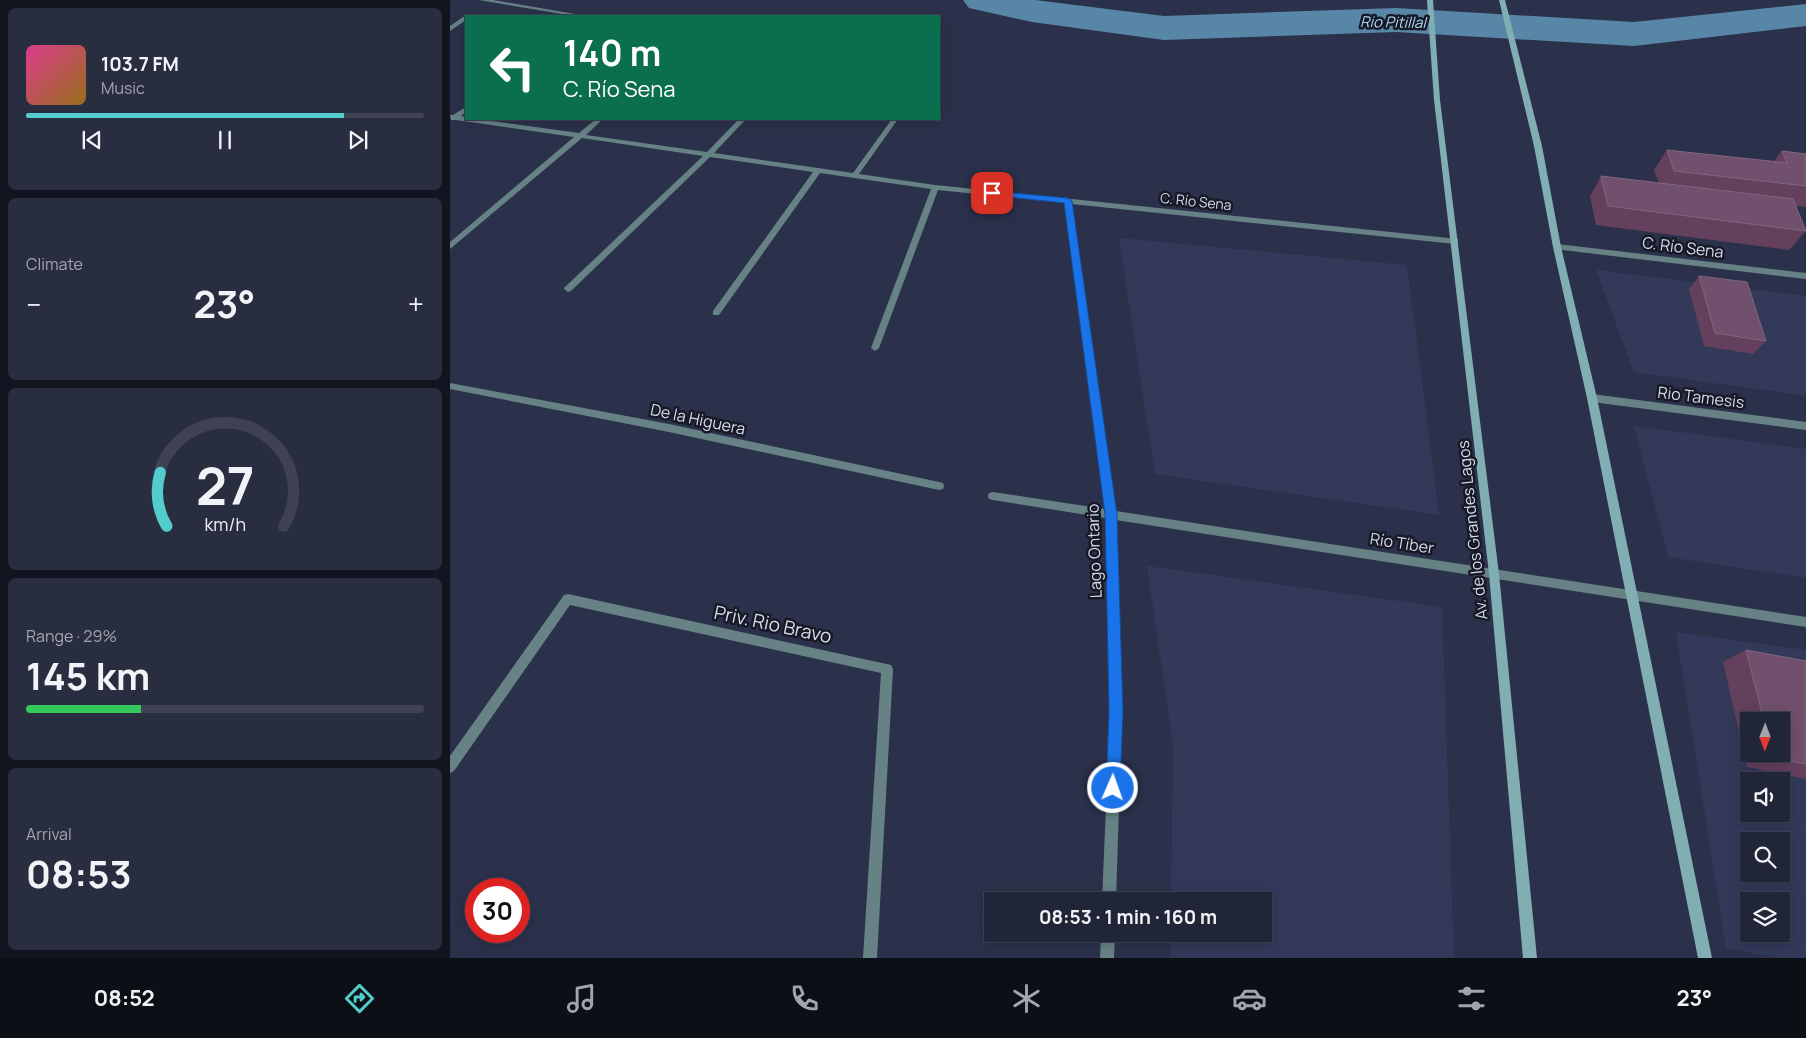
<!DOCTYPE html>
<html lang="en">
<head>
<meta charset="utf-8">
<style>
	body { margin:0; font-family:Manrope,sans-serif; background:#292d40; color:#f1f3f6; height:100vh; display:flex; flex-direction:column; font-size:19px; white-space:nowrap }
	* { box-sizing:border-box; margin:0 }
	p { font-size:16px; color:#a2a5ae }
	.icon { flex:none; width:28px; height:28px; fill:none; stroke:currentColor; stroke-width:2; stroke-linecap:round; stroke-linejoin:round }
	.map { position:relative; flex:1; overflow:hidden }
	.side { display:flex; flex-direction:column; gap:8px; padding:8px; background:#12141f; width:450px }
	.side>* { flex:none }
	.guide { position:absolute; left:15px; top:15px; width:475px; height:105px; border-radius:0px; box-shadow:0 2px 12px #0003,0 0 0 1px #3e4253; background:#0b6e4f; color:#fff; overflow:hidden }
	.needle { width:32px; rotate:181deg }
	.tools { position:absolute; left:1290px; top:712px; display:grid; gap:10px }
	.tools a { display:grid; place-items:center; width:50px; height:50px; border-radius:0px; background:#212538; box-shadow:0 2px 12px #0003,0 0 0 1px #3e4253; font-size:25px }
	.speed { position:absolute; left:15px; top:878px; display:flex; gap:10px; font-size:25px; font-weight:700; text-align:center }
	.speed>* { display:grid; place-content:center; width:65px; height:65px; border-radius:50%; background:#212538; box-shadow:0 2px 12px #0003,0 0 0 1px #3e4253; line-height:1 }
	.speed .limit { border:8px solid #d22; background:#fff; color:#111 }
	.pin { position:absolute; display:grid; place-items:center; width:42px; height:42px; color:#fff; margin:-21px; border-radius:10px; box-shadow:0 2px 8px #0006 }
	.me { position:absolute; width:55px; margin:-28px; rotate:2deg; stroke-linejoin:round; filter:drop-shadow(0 0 4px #0008) }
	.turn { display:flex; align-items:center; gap:18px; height:105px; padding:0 15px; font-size:22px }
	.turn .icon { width:65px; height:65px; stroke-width:2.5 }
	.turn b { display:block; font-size:35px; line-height:42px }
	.big { font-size:38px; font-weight:700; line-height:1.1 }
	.side .tile { flex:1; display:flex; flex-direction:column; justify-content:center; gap:8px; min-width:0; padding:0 18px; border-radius:8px; background:#292d40 }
	.side .dial { align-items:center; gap:0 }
	.dial svg { height:130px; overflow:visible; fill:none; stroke:#3e4253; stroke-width:7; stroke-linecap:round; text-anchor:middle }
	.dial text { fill:#f1f3f6; stroke:none }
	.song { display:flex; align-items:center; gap:15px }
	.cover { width:60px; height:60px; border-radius:8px; background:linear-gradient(135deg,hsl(330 70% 55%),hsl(40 70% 35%)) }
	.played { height:5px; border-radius:2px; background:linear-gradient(90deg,#53cdcb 80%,#3e4253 80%) }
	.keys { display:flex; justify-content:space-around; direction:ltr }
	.heat { display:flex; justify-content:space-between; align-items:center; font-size:28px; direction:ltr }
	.charge { height:8px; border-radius:4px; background:linear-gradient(90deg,#34c759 29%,#3e4253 0) }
	.trip { position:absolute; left:534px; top:892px; width:288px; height:50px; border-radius:0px; background:#212538; box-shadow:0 2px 12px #0003,0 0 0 1px #3e4253; font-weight:700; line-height:50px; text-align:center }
	.menu { display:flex; height:80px; justify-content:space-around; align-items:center; background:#0d0f16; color:#a2a5ae }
	.menu .icon { width:35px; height:35px }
	.menu .active { color:#53cdcb }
	.menu b { font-size:22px; color:#f1f3f6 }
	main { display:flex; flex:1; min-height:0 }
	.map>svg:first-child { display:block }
	.built { fill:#333959; fill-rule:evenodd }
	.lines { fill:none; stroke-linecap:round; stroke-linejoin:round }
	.river { fill:#5886a7; fill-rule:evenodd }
	.street { fill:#668285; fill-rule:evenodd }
	.secondary { fill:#81aeb3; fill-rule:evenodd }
	.wall { fill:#64405d; fill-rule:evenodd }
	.building { fill:#70506c; stroke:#806680 }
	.route { fill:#1a73e8; stroke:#114b97 }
	.labels { text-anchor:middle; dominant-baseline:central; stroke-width:5; stroke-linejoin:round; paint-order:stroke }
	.far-street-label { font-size:14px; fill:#d6daeb; stroke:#171a26 }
	.far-water-label { font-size:15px; font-style:italic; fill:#add6f5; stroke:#171a26 }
	.street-label { font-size:16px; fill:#d6daeb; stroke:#171a26 }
	.near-street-label { font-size:19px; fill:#d6daeb; stroke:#171a26 }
</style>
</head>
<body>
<main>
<section class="side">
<div class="tile">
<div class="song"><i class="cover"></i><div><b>103.7 FM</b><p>Music</p></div></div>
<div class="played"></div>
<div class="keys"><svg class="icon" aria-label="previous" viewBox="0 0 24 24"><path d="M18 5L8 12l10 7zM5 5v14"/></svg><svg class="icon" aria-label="pause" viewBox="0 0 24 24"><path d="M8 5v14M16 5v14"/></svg><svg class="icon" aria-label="next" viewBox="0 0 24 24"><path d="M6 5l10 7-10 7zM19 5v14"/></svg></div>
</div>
<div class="tile"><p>Climate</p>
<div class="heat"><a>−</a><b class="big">23°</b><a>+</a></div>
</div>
<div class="tile dial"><svg viewBox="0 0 100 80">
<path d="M14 69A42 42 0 1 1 86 69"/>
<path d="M14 69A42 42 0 0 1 10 36" stroke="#53cdcb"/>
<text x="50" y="56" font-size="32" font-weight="700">27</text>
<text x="50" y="72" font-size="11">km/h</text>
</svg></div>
<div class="tile"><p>Range · 29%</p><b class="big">145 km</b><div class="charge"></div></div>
<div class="tile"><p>Arrival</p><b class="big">08:53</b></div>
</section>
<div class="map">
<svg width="1356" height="958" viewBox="0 0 1356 958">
	<rect width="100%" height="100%" fill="#2c314b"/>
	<path class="built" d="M669 238 957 265 989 515 705 474Z
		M1146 270 1356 296V396L1184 372Z
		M1184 426 1356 449V578L1218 557Z
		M697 566 992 607 1004 958H720L721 934H812V901H721L723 746Z
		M1226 632 1356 650V958H1328L1276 948ZM1299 721H1331V754H1299ZM1299 781H1331V814H1299ZM1299 841H1331V874H1299ZM1299 901H1331V934H1299Z"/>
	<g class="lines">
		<path class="river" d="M513 0H585L714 16 946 8 1184 22 1356 4V26L1184 46 946 32 714 40 582 22 519 8Z"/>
		<path class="street" d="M29 0H43L137 16H124Z
			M13 17H16V20L0 31V26Z
			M16 107V112L11 116 16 117V119H26L129 133 146 119H153L136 135 257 152 289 119H296L264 153 403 173 442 119H448L409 174 485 185 1008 239V243L1005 244 622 204 666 511 1356 617V627L666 520 672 712 666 901H652L660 712 656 518 543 500 539 499 538 496 539 493 543 492 655 509 614 203 488 190 429 348 425 351 421 348 481 189 370 173 269 315H263V311L363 172 260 157 121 291 118 292 114 289 115 287 253 156 132 138 0 249V242L124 137 6 120H1L0 115H3Z
			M1107 244 1356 273V279L1104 249V245Z
			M0 383 219 424 489 482 493 483 494 486 493 489 489 490 219 432 0 389Z
			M1142 394 1356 422V430L1142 402 1137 398Z
			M118 594 441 665 443 669 427 958H413L431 673 120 605 4 771 0 773V756L114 595Z
			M651 934H665L664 958H650Z"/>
		<path class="secondary" d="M977 0H983L990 100 1049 574 1087 958H1073L1039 574 984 100Z
			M1049 0H1055L1092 146 1111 247 1147 398 1262 958H1248L1137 398 1103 247 1084 146Z"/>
	</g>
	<path class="wall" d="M1217 150 1324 161 1332 151 1356 154V207L1346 206 1356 231 1339 250 1146 225 1140 196 1151 176 1209 183 1204 170Z
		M1249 276 1316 341 1303 354 1254 346 1239 289Z
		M1296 650 1356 661V779L1297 767 1273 662ZM1299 721H1331V754H1299Z"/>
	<path class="building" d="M1217 150 1337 163 1332 151 1356 154V186L1224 171Z
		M1151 176 1343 199 1356 231 1158 206Z
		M1249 276 1297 282 1316 341 1265 333Z
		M1296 650 1356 661V764L1323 758 1322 754H1331V721H1314Z"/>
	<path class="route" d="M542 191 618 198 622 201 667 514 673 712 670 788 668 793 663 795 658 793 656 788 659 712 655 514 614 203 539 195V192Z"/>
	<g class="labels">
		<g class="far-street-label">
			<text transform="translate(746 201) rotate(6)">C. Río Sena</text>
		</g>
		<g class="far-water-label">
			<text transform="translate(943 22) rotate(1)">Rio Pitillal</text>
		</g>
		<g class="street-label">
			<text transform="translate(1233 247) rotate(7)">C. Río Sena</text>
			<text transform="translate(1251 397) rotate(7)">Rio Tamesis</text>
			<text transform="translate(248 419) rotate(12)">De la Higuera</text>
			<text transform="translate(1022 530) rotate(-96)">Av. de los Grandes Lagos</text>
			<text transform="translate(952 543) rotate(9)">Río Tíber</text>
			<text transform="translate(644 551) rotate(-92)">Lago Ontario</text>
		</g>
		<g class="near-street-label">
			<text transform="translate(323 624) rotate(12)">Priv. Rio Bravo</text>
		</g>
	</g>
</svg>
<div class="tools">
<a><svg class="needle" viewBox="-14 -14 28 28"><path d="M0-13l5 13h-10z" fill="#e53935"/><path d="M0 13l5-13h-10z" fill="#a2a5ae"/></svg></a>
<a><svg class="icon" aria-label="sound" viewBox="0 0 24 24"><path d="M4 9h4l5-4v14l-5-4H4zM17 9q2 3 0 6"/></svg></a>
<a><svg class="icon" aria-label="search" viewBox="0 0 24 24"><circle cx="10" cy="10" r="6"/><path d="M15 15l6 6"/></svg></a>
<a><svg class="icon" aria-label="layers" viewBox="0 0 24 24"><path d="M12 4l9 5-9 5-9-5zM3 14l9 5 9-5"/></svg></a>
</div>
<div class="speed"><div class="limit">30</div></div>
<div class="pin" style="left:542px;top:193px;background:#d93025"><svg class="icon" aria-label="arrive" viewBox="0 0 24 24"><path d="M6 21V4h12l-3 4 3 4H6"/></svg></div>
<svg class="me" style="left:663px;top:788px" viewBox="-20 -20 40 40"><circle r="17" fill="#1a73e8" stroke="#fff" stroke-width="3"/><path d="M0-11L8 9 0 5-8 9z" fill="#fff"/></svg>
<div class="trip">08:53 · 1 min · 160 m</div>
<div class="guide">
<div class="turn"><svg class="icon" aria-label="left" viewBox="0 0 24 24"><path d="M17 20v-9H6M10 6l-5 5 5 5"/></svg><div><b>140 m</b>C. Río Sena</div></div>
</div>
</div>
</main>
<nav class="menu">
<b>08:52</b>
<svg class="icon active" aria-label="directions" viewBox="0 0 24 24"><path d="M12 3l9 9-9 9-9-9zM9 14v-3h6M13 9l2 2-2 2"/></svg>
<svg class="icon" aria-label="music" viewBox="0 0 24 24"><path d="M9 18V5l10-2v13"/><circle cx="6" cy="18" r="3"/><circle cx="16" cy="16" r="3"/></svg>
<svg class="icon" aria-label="phone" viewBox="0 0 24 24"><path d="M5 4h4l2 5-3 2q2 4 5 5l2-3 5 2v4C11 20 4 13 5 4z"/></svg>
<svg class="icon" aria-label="climate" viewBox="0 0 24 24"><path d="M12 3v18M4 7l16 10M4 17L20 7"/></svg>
<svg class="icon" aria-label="car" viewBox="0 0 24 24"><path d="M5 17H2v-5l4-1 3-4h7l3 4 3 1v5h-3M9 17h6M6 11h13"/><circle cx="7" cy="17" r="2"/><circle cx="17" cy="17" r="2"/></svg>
<svg class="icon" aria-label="filters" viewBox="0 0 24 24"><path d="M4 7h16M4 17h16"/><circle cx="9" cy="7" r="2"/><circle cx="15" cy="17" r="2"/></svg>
<b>23°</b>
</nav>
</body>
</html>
